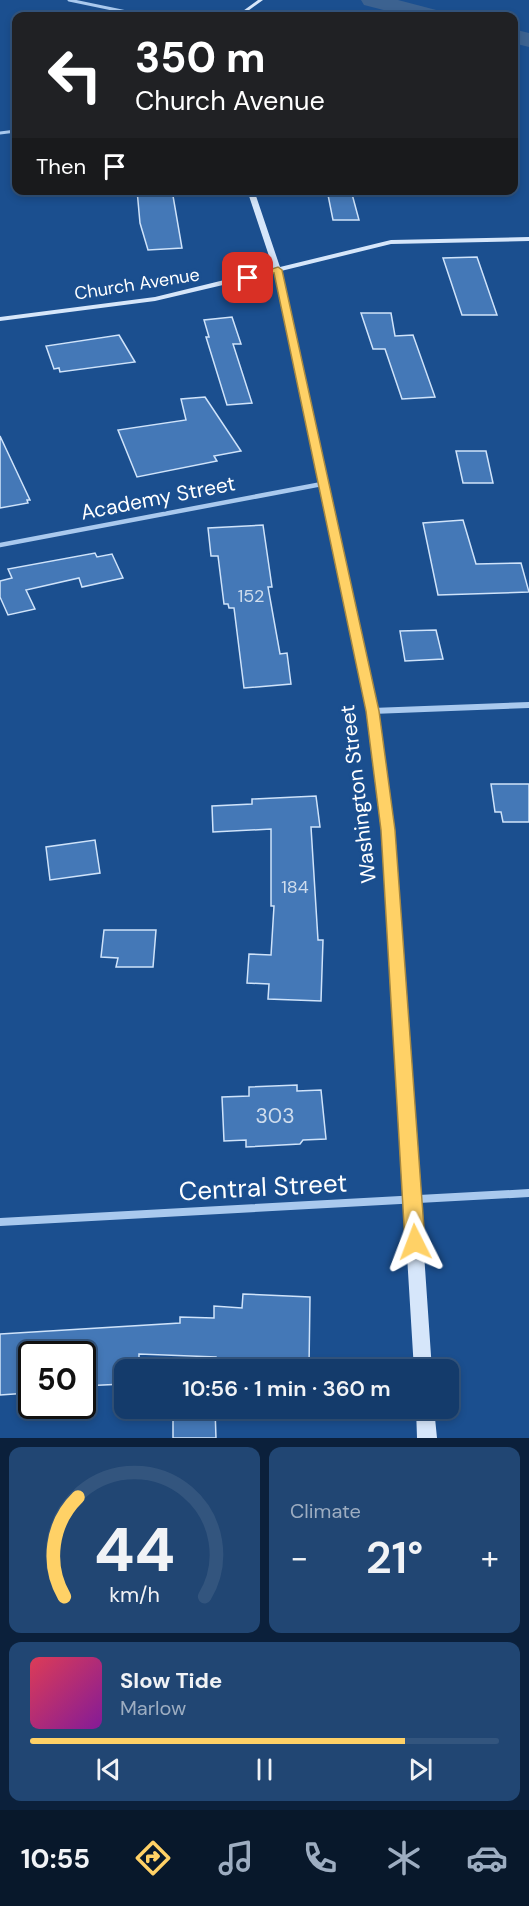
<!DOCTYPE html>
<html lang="en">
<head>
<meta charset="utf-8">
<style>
	body { margin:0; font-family:"DM Sans",sans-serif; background:#214673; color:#f1f3f6; height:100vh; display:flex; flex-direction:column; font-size:22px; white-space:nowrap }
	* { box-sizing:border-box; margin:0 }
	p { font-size:20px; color:#9dadc1 }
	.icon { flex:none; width:33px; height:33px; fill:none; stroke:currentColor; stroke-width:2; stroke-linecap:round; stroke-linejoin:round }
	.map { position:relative; height:1438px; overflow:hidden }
	.side { display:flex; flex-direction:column; gap:9px; padding:9px; background:#0b203b; flex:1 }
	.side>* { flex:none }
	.hud { position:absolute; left:12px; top:12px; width:506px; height:183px; border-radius:12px; box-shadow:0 3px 9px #0003,0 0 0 2px #33557e; background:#202124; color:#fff; overflow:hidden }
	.speed { position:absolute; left:18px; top:1341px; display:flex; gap:12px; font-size:30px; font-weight:700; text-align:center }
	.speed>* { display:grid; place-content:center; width:78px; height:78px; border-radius:50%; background:#143b6b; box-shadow:0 3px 9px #0003,0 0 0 2px #33557e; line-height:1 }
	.speed .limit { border:3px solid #111; border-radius:9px; background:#fff; color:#111 }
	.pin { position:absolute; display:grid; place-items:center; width:51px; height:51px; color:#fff; margin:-26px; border-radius:12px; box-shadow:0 3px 9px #0006 }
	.me { position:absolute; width:66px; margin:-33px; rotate:357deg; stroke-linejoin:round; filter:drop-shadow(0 0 4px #0008) }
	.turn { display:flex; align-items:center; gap:21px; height:126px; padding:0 24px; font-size:27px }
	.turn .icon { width:78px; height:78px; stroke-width:2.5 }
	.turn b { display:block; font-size:42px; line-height:51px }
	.then { display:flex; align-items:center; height:57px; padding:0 24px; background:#0003; gap:12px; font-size:22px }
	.big { font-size:45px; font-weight:600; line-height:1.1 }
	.side .card { flex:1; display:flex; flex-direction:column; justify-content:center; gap:9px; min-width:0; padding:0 21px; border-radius:12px; background:#214673 }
	.side .dial { align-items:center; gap:0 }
	.dial svg { height:156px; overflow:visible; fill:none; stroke:#33557e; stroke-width:7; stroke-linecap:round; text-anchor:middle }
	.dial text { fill:#f1f3f6; stroke:none }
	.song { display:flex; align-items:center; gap:18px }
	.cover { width:72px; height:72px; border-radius:9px; background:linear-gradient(135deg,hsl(350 70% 55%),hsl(290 70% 35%)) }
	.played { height:6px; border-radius:3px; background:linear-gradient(90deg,#ffd166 80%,#33557e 80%) }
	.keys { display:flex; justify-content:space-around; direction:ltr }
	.heat { display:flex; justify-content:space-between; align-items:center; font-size:33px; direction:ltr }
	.side .tiles { flex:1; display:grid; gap:9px; grid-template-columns:1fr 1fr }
	.card:last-child { grid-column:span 2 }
	.trip { position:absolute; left:114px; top:1359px; width:345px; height:60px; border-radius:12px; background:#143b6b; box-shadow:0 3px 9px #0003,0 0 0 2px #33557e; font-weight:600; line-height:60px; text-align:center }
	.menu { display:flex; height:96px; justify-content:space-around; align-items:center; background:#08182b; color:#9dadc1 }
	.menu .icon { width:42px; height:42px }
	.menu .selected { color:#ffd166 }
	.menu b { font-size:27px; color:#f1f3f6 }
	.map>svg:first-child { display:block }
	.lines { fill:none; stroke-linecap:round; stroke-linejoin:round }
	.river { fill:#3c6290; fill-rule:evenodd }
	.building { fill:#4478b7; stroke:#cfe3fa; stroke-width:1.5 }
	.street-far3 { stroke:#a9c9ee; stroke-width:3 }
	.street-far2 { stroke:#a9c9ee; stroke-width:4.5 }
	.street-far1 { stroke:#a9c9ee; stroke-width:6 }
	.street { stroke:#a9c9ee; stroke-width:8 }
	.secondary { fill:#d6e6fa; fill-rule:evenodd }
	.route { fill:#ffd166; stroke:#a68842; stroke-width:1.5 }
	.labels { text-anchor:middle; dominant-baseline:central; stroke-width:6; stroke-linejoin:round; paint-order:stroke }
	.far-street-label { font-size:18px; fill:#fff; stroke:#1b4f8f }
	.number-label { font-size:18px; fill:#d0dded }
	.street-label { font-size:21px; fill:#fff; stroke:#1b4f8f }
	.near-number-label { font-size:21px; fill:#d0dded }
	.near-street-label { font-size:26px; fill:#fff; stroke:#1b4f8f }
</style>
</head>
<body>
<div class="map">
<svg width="529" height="1438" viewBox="0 0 529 1438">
	<rect width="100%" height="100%" fill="#1b4f8f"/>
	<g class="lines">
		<path class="river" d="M361 0H398L440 11 444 16H407L364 5Z
			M513 29 529 33V47L513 43Z"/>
	</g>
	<path class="building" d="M137 190H172L182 248 148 250 140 223Z
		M352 194 359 220H333L328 195Z
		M477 257 497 315H462L443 258Z
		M361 313H391L395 336 413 335 435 397 402 399 385 349H373Z
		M232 317 241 344H233L252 403 227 405 206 337H209L204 320Z
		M119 335 135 362 60 372 59 368 54 369 46 346Z
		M205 397 241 451 214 456 217 461 137 477 118 430 186 420 181 399Z
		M0 436 30 500H27L28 503 0 508Z
		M456 451H486L493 483H463Z
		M463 520 476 564 521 563 529 592 438 595 423 523Z
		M263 525 272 587H268L280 654 287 653 291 684 244 688 234 608H229L228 604H224L218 556H211L208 528Z
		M95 553 97 557 112 554 123 578 82 587 79 578 26 590 35 609 8 615 0 597V581L12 578 8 569Z
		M436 630 443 659 405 661 400 631Z
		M491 784H529V822H503L501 812H495Z
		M316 796 320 827H311L318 940H323L321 1001 268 999 269 984 247 983 249 954 271 955 274 906H271V829L213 832 212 806 252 804V799Z
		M95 840 100 873 50 880 46 847Z
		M104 930H156L153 967H116L118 958 101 957Z
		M297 1085V1091L321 1090 326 1139 303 1140 300 1144 246 1147V1140L224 1141 222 1097 249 1096V1087Z
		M243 1294 310 1297 309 1367 216 1363V1357L139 1354V1370H124V1384L82 1386V1354H30L28 1393 0 1395V1334L180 1323V1317L214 1318V1306L242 1308Z
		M173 1408H215L216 1438H173Z"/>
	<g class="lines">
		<path class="street-far3" d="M69 0 146 16
			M0 133 16 131"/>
		<path class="street-far2" d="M0 545 322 484"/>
		<path class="street-far1" d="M372 711 529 705"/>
		<path class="street" d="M0 1222 529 1193"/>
		<path class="secondary" d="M258 0H263L241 16H236Z
			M247 190H254L280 267 391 240 529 237V241L391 244 281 271 378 711 395 830 432 1370H414L381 830 366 711 274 273 155 301 0 321V317L155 297 273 268Z
			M416 1408H434L437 1438H417Z"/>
	</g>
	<path class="route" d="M278 267 282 270 379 711 395 830 425 1242 422 1249 415 1252 408 1249 405 1242 381 830 366 711 274 273 248 280 244 278Z"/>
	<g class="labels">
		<g class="far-street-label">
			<text transform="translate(137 284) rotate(-9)">Church Avenue</text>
		</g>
		<g class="number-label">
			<text x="251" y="596">152</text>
			<text x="295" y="887">184</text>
		</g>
		<g class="street-label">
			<text transform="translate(158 498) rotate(-11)">Academy Street</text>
			<text transform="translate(358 794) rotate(-97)">Washington Street</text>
		</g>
		<g class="near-number-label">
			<text x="275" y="1116">303</text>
		</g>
		<g class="near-street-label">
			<text transform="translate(263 1187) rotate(-3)">Central Street</text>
		</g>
	</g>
</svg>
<div class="speed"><div class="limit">50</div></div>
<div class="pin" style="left:248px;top:278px;background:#d93025"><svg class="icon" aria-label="arrive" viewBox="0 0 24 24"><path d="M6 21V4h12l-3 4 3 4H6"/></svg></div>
<svg class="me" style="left:415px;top:1242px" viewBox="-20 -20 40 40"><path d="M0-17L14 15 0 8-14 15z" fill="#ffd166" stroke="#fff" stroke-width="4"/></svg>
<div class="trip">10:56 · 1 min · 360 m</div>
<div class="hud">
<div class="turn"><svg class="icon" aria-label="left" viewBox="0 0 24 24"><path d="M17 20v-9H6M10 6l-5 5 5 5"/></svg><div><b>350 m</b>Church Avenue</div></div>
<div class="then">Then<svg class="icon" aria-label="arrive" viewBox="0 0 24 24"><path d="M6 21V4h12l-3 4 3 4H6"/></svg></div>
</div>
</div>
<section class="side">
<div class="tiles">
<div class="card dial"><svg viewBox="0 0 100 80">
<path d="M14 69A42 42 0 1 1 86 69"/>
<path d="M14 69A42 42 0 0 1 21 18" stroke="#ffd166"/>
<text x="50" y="56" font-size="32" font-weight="700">44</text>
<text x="50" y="72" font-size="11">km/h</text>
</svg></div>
<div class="card"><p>Climate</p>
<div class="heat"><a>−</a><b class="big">21°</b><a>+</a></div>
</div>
<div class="card">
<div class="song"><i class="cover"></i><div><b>Slow Tide</b><p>Marlow</p></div></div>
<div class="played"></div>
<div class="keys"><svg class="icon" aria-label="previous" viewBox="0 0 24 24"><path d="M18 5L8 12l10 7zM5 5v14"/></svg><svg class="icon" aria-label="pause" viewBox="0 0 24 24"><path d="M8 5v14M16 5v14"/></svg><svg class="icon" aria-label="next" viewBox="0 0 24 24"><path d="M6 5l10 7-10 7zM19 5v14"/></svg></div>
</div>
</div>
</section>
<nav class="menu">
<b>10:55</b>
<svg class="icon selected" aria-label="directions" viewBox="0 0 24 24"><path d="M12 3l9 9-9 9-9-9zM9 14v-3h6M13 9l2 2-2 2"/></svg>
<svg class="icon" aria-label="music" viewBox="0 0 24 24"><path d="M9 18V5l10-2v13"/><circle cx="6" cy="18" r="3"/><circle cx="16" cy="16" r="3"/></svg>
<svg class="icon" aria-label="phone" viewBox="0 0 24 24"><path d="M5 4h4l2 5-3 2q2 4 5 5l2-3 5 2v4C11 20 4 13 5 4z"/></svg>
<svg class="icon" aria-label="climate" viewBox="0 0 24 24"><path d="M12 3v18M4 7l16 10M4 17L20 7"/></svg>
<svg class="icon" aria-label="car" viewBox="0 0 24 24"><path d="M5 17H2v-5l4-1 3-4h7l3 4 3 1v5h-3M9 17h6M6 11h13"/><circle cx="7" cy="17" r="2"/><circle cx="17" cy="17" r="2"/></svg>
</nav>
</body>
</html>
